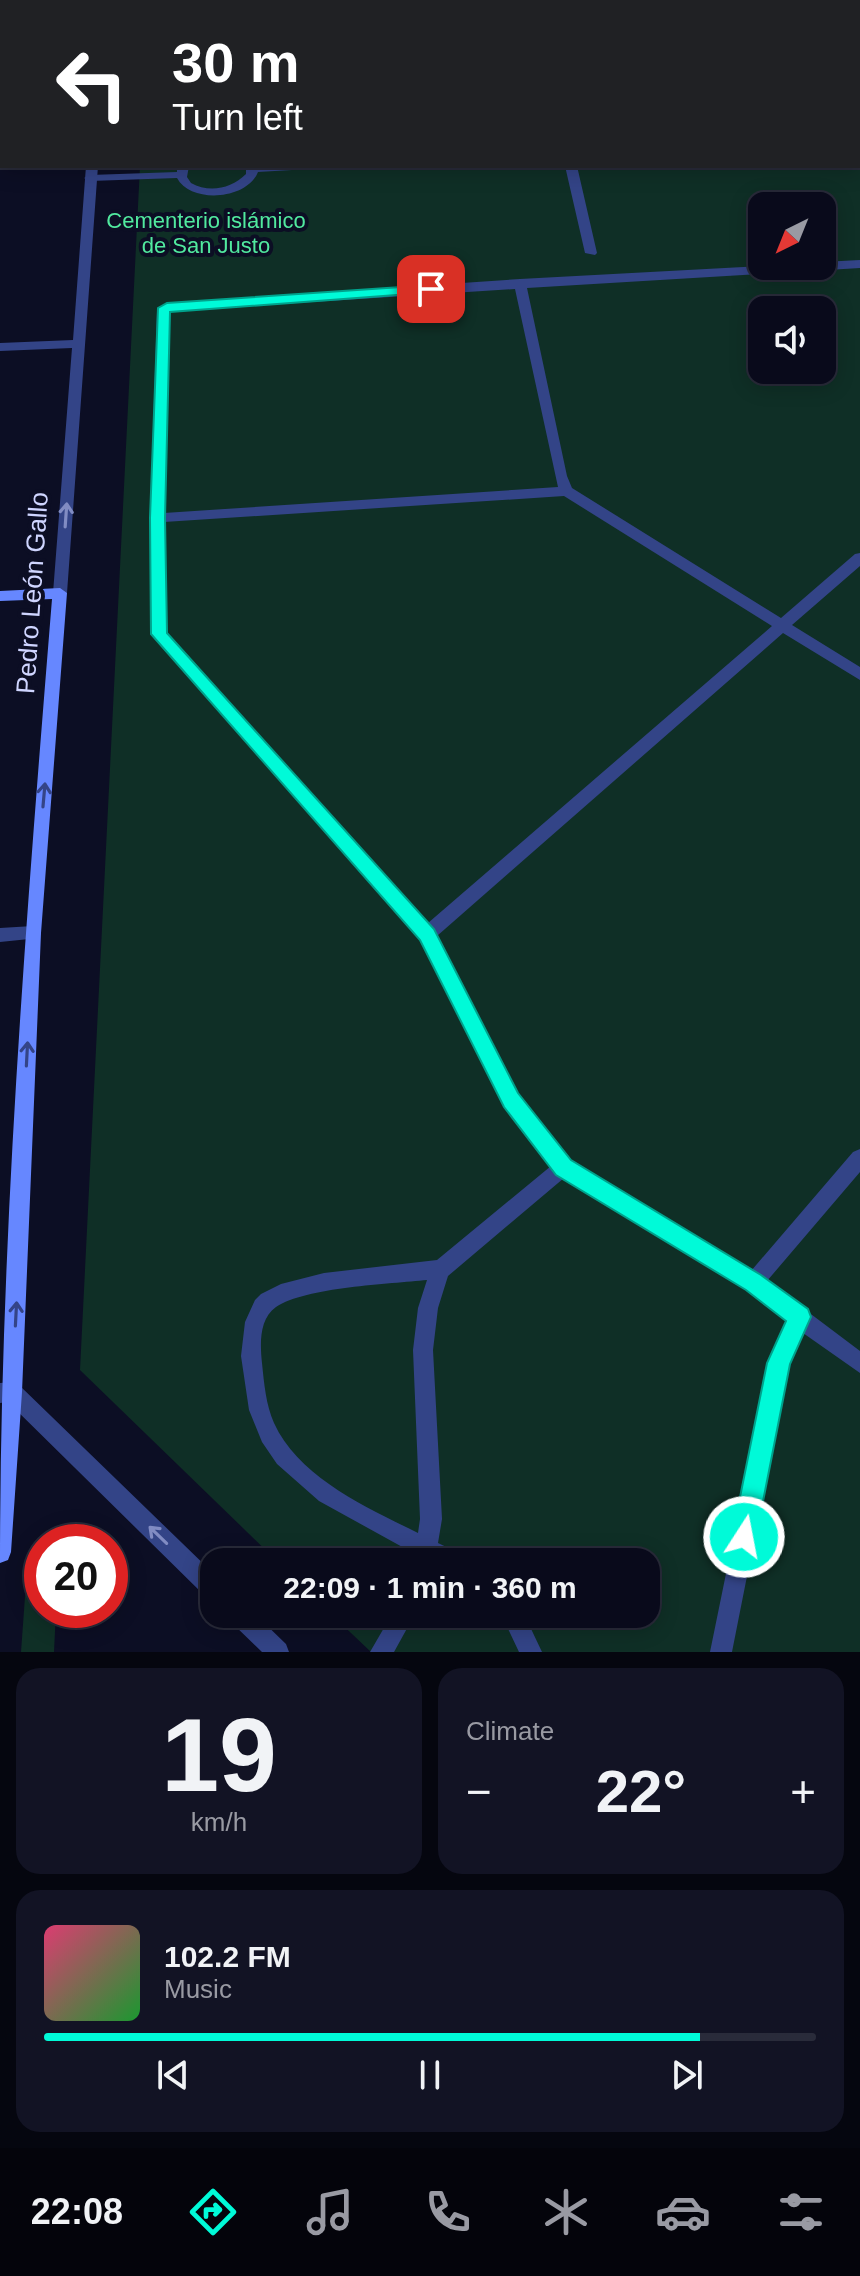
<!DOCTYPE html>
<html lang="en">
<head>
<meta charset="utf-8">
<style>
	body { margin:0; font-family:Helvetica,sans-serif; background:#121324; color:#f1f3f6; height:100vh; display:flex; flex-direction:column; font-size:30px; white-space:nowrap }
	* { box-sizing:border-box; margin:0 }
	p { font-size:26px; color:#999aa3 }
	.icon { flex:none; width:44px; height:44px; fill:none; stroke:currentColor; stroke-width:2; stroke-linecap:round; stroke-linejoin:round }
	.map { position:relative; height:1652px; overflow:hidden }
	.side { display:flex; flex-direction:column; gap:16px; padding:16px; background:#05060f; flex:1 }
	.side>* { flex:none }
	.banner { position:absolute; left:0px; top:0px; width:860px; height:168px; box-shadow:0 4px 20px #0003,0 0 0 2px #292b3a; background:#202124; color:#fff; overflow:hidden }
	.needle { width:52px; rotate:223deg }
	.controls { position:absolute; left:748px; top:192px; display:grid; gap:16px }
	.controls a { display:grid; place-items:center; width:88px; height:88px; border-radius:16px; background:#090a1b; box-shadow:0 4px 20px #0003,0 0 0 2px #292b3a; font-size:40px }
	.speed { position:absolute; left:24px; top:1524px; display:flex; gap:16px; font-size:40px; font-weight:700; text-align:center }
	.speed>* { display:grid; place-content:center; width:104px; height:104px; border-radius:50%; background:#090a1b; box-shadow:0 4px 20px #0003,0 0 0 2px #292b3a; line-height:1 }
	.speed .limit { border:12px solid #d22; background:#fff; color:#111 }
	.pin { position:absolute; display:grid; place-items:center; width:68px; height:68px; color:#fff; margin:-34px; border-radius:16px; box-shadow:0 4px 12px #0006 }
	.me { position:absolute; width:88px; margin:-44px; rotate:11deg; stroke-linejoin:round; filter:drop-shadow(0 0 6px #0008) }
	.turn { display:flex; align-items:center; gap:28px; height:168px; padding:0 40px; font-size:36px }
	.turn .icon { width:104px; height:104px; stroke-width:2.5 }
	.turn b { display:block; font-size:56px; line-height:68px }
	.big { font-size:60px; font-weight:800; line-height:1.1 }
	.side .tile { flex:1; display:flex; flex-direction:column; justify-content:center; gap:12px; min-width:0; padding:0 28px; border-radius:24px; background:#121324 }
	.side .dial { align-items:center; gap:0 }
	.dial b { font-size:104px; line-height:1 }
	.song { display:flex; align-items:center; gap:24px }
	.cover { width:96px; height:96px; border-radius:12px; background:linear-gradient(135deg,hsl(340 70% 55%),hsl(130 70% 35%)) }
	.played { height:8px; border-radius:4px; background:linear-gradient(90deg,#00fad8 85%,#292b3a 85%) }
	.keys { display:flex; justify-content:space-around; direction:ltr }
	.heat { display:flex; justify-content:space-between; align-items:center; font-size:44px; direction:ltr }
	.side .tiles { flex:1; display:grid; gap:16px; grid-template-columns:1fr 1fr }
	.tile:last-child { grid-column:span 2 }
	.trip { position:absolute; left:200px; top:1548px; width:460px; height:80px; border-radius:24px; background:#090a1b; box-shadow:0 4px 20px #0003,0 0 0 2px #292b3a; font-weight:800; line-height:80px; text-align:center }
	.tab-bar { display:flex; height:128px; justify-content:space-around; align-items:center; background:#04040b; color:#999aa3 }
	.tab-bar .icon { width:56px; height:56px }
	.tab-bar .selected { color:#00fad8 }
	.tab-bar b { font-size:36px; color:#f1f3f6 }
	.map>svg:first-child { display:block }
	.green { fill:#0f2f26; fill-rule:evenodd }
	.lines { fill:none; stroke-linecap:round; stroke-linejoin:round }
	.lane { fill:#334487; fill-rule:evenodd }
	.street { fill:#334487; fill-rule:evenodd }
	.secondary { fill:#6687ff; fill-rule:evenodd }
	.oneway { stroke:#818cc3 }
	.oneway2 { stroke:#344487 }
	.route { fill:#00fad8; stroke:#00a28c; stroke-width:2 }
	.labels { text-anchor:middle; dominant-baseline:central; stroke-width:8; stroke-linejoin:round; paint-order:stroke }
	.far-park-label { font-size:22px; fill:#51e99f; stroke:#0c0e24 }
	.street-label { font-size:26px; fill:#cfd5ff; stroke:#0c0e24 }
</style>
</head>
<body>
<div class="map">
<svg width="860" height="1652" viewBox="0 0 860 1652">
	<rect width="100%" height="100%" fill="#0c0e24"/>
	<path class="green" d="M147 0H860V1652H371L331 1614H646V1562H278L80 1370 140 166H858V2ZM762 206H822V266H762ZM762 310H822V370H762Z
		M42 1544V1610H56L54 1652H21L28 1555Z"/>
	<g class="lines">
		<path class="lane" d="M152 0H162L151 2Z
			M300 0H310L311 2H301Z
			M641 0H653L654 2H642Z
			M799 0H809L810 2H800Z
			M858 47H860V57H858Z
			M858 138H860V144H858Z
			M177 166H189L187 177 191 183C209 193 231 189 246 174V166H315L309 169 258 172C247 200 191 204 177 178L90 181 84 178 90 175 177 172Z
			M565 166H577L597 253 595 255 585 253Z
			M860 260V268L527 288 567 476 572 488 781 618 855 554 860 553V566L792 625 860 667V680L783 633 437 936 517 1094 570 1161 751 1271 853 1152 860 1149V1172L767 1281 860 1351V1373L803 1333 789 1364 732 1652H710L769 1363 788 1321 746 1290 564 1178 448 1276 438 1308 433 1350 442 1519 438 1543 461 1554 464 1562H414L415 1554 319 1501 277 1464 262 1442 249 1410 241 1356 245 1322 255 1300 261 1294 281 1284 324 1273 437 1260 551 1166 505 1106 421 939 152 634 150 518 157 311 167 303 520 279 762 266H822V262ZM515 289 558 487 164 513 170 311ZM564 496 772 626 428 923 166 632 164 522ZM427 1280 418 1308 413 1350 420 1519 418 1533C368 1508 299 1478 274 1423 266 1405 264 1383 262 1363 260 1344 259 1319 276 1307 306 1287 390 1284 427 1280Z
			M392 1614H415L394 1652H370Z
			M501 1614H524L542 1652H519Z"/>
		<path class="street" d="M103 0H113V2H103Z
			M0 4H2V10H0Z
			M0 160H2L3 166H0Z
			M86 166H98L67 593 60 598 53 593 72 348 0 351V343L73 340Z
			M33 926 39 928 41 933 39 938 0 942V928Z
			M12 1382 19 1385 214 1574V1600L206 1597 8 1402 0 1403V1383Z
			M228 1614H255L286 1644 289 1652H262L231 1622Z"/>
		<path class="secondary" d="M60 588 67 593 41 933 22 1392 11 1552 8 1560 0 1563C0 1241 26 919 52 599L0 601V591Z"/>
	</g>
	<defs><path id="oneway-shaft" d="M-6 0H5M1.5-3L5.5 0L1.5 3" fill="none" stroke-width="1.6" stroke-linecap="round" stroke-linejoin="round" transform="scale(2)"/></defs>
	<g class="oneway">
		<use href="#oneway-shaft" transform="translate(66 515) rotate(-86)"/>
		<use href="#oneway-shaft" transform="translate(158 1535) rotate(-136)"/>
	</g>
	<g class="oneway2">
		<use href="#oneway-shaft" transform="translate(44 795) rotate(-85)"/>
		<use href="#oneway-shaft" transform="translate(27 1054) rotate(-87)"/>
		<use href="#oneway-shaft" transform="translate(16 1314) rotate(-87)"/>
	</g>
	<path class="route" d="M431 285 436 286V292L170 312 165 518 167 633 434 929 518 1093 571 1160 761 1275 808 1309 811 1317 790 1364 756 1537 753 1545 744 1549 736 1545 732 1537 767 1363 786 1321 746 1290 556 1175 504 1107 420 940 151 634 150 518 158 308 167 303Z"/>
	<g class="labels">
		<g class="far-park-label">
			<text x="206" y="220">Cementerio islámico<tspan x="206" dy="25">de San Justo</tspan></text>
		</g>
		<g class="street-label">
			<text transform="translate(32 593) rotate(-86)">Pedro León Gallo</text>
		</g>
	</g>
</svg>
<div class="controls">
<a><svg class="needle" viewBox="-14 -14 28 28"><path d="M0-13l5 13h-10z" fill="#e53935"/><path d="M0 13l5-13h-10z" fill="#999aa3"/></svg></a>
<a><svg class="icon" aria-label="sound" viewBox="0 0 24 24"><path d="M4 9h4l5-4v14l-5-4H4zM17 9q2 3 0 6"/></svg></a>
</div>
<div class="speed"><div class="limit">20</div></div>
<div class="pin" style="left:431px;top:289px;background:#d93025"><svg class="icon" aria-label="arrive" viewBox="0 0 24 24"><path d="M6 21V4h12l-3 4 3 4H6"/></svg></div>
<svg class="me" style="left:744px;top:1537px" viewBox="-20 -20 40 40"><circle r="17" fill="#00fad8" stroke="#fff" stroke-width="3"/><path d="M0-11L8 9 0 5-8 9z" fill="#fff"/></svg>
<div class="trip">22:09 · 1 min · 360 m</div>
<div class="banner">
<div class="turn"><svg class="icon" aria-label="left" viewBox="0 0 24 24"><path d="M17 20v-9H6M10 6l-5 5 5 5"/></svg><div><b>30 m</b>Turn left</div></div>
</div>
</div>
<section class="side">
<div class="tiles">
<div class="tile dial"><b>19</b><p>km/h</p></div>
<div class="tile"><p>Climate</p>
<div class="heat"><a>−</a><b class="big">22°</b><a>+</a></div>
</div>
<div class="tile">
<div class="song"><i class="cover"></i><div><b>102.2 FM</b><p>Music</p></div></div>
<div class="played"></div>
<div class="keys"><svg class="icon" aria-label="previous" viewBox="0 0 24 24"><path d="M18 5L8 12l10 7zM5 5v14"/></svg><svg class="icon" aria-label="pause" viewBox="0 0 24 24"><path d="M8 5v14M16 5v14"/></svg><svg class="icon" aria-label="next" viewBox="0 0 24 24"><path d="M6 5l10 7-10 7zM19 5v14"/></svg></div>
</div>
</div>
</section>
<nav class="tab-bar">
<b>22:08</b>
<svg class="icon selected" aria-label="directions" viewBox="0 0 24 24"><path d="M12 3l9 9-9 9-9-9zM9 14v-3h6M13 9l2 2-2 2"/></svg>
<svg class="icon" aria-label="music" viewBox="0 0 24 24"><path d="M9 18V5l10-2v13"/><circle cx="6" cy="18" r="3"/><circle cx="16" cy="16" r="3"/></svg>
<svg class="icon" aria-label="phone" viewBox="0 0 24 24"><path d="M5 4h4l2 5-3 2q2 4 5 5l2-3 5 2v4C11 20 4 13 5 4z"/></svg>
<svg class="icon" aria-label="climate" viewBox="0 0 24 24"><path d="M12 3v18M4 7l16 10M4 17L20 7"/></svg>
<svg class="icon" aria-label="car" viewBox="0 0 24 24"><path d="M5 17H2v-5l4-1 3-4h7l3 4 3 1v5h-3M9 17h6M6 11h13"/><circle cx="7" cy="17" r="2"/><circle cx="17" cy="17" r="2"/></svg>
<svg class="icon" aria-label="filters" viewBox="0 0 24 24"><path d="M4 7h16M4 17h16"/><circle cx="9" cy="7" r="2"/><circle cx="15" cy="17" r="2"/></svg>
</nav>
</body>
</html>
